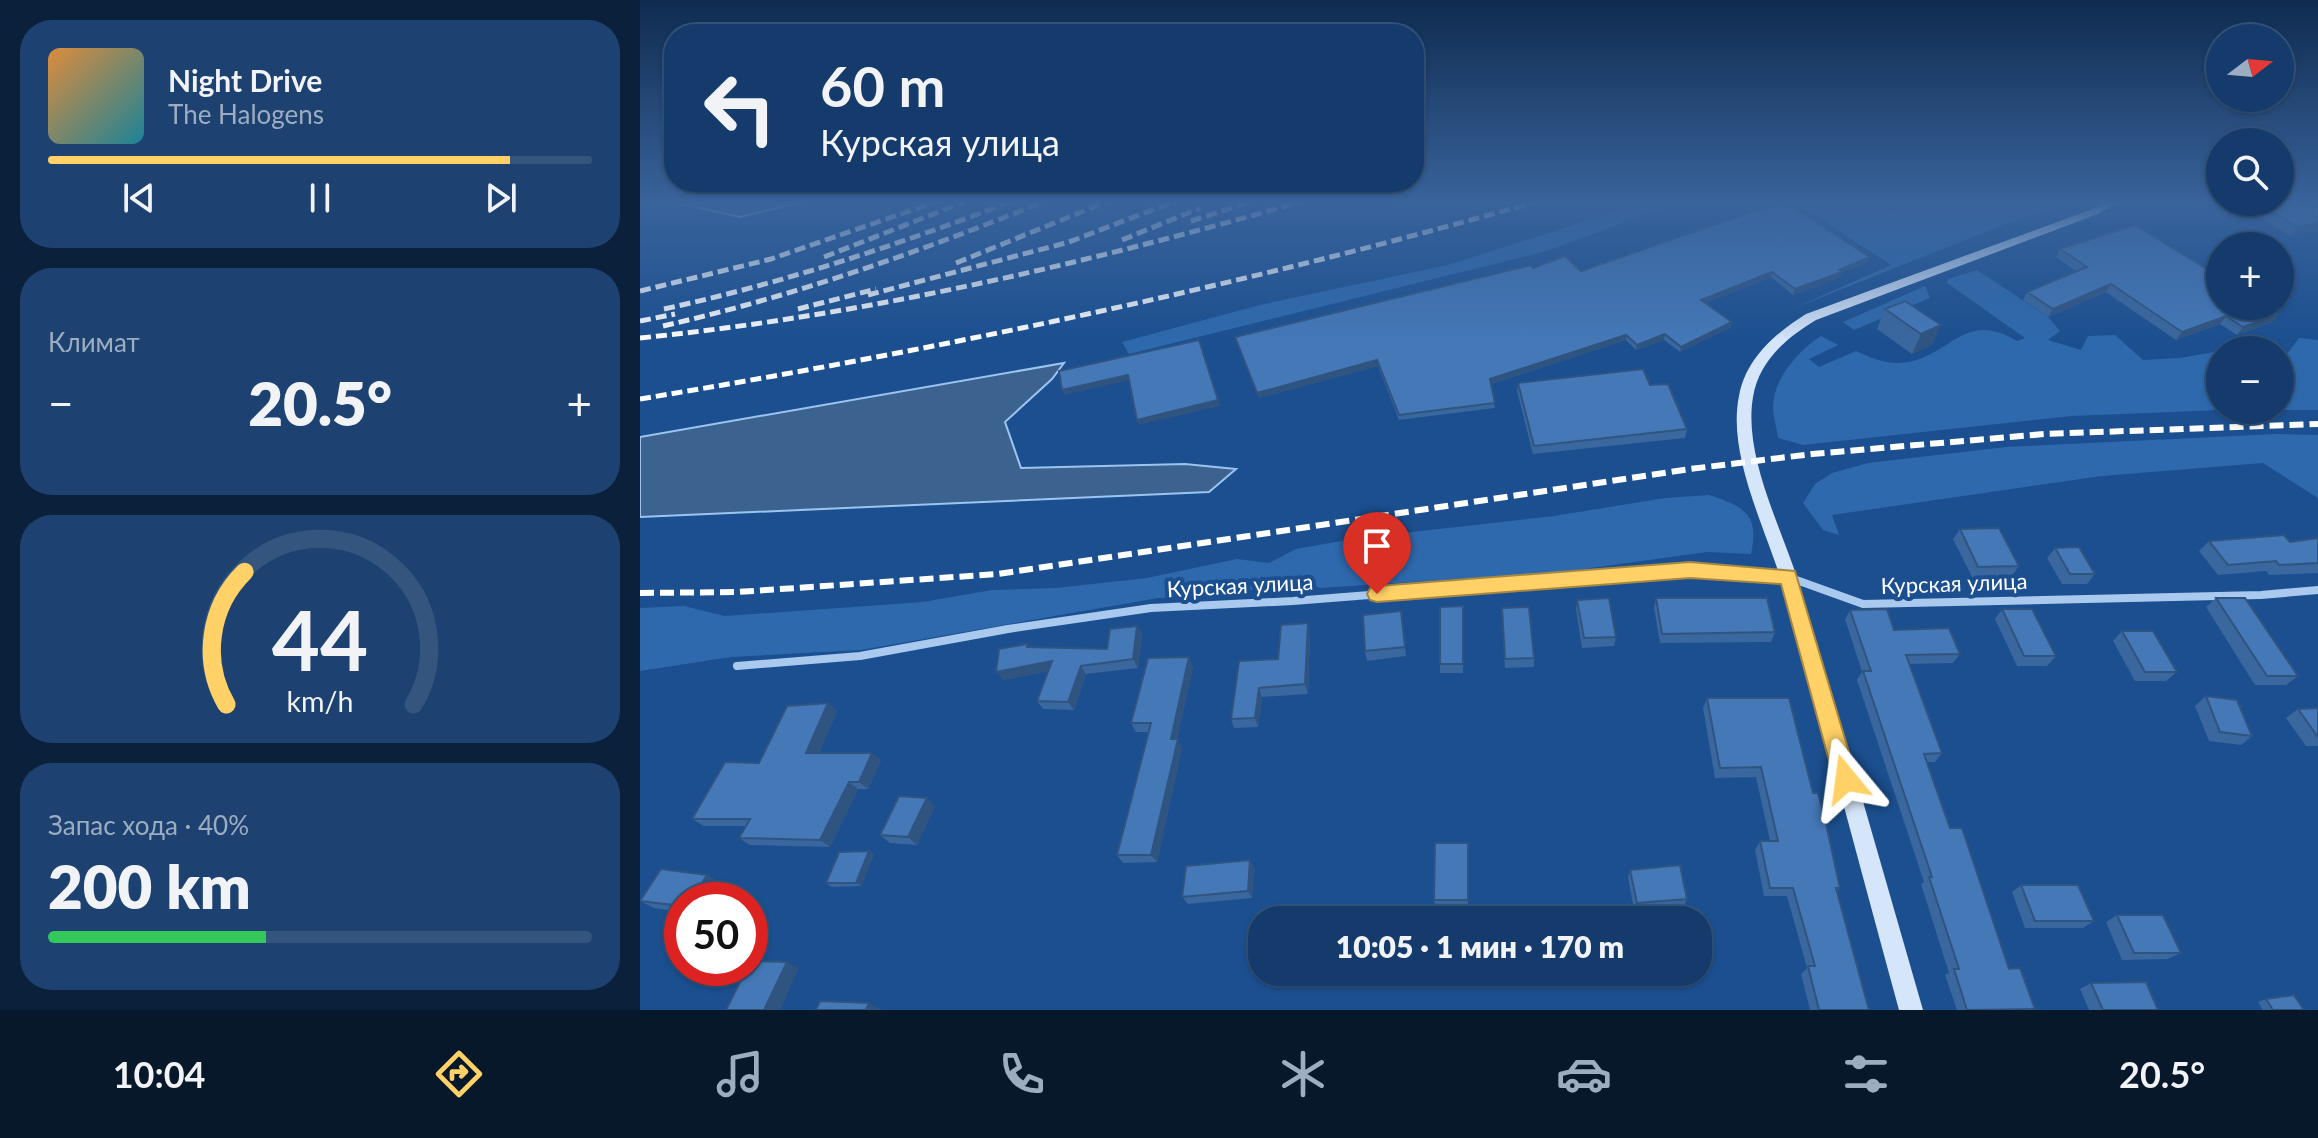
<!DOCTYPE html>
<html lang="ru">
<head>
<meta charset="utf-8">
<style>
	body { margin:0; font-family:Lato,sans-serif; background:#1d4271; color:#f1f3f6; height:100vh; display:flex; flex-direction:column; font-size:30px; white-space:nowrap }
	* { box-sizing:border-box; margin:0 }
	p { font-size:26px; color:#9dadc1 }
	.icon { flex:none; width:44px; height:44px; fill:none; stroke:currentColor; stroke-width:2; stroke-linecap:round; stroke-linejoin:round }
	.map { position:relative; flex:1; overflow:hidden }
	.drawer { display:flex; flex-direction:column; gap:20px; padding:20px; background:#0b203b; width:640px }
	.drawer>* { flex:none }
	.top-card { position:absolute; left:24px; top:24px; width:760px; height:168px; border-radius:32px; box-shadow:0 2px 6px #0004,0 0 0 2px #33557e; background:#143b6b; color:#f1f3f6; overflow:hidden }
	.needle { width:52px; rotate:74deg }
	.controls { position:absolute; left:1566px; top:24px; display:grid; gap:16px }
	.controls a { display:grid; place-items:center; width:88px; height:88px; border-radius:50%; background:#143b6b; box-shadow:0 2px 6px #0004,0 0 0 2px #33557e; font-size:40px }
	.speed { position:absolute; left:24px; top:882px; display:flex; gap:16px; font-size:40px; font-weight:700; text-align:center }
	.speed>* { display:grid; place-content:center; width:104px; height:104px; border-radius:50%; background:#143b6b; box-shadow:0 2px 6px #0004,0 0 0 2px #33557e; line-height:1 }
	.speed .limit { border:12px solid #d22; background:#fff; color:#111 }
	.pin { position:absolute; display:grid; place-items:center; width:68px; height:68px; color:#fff; margin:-82px -34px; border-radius:50% 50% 50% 0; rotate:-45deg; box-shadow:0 0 8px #0007 }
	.pin .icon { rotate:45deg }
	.me { position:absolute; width:88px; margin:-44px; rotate:344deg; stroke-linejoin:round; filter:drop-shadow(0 0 6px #0008) }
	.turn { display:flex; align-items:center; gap:28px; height:168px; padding:0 24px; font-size:36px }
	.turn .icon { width:104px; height:104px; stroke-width:2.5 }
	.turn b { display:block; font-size:56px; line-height:68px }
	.big { font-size:60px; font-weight:800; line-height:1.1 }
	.drawer .card { flex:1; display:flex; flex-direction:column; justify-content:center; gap:12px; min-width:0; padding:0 28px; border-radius:32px; background:#1d4271 }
	.drawer .dial { align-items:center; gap:0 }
	.dial svg { height:208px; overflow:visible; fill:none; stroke:#33557e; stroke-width:7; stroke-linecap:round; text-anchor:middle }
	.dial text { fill:#f1f3f6; stroke:none }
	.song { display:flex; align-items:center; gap:24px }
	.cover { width:96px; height:96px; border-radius:12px; background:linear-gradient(135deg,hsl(30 70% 55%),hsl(190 70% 35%)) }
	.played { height:8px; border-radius:4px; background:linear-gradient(90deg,#ffd166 85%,#33557e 85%) }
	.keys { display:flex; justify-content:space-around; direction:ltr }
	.heat { display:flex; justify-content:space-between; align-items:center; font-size:44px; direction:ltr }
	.charge { height:12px; border-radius:6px; background:linear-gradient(90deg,#34c759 40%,#33557e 0) }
	.trip { position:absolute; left:608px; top:906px; width:464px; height:80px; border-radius:32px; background:#143b6b; box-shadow:0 2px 6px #0004,0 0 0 2px #33557e; font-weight:800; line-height:80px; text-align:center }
	.tabs { display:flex; height:128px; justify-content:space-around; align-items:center; background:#08182b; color:#9dadc1 }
	.tabs .icon { width:56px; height:56px }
	.tabs .current { color:#ffd166 }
	.tabs b { font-size:36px; color:#f1f3f6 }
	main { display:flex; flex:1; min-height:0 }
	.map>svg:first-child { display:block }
	.green { fill:#2e69ad }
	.water { fill:#3c6290; stroke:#9cc4f0; stroke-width:2 }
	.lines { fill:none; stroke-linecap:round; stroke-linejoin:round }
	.street { stroke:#a9c9ee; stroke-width:8 }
	.secondary { fill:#d6e6fa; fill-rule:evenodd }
	.rail-far1 { stroke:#fff; stroke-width:5; stroke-dasharray:11 5; stroke-linecap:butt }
	.rail { stroke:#fff; stroke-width:6; stroke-dasharray:14 6; stroke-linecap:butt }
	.wall { fill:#3a679d }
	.shaded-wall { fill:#305480 }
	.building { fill:#4478b7; stroke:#305480; stroke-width:2 }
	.route { fill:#ffd166; stroke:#a68842; stroke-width:2 }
	.labels { text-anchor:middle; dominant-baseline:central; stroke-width:8; stroke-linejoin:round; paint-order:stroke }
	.street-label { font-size:22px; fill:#fff; stroke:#1b4f8f }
</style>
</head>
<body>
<main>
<section class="drawer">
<div class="card">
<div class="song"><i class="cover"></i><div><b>Night Drive</b><p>The Halogens</p></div></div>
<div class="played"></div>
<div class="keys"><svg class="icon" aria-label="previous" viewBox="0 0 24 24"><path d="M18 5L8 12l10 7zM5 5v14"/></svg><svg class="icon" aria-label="pause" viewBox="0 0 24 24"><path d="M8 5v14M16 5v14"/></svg><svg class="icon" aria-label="next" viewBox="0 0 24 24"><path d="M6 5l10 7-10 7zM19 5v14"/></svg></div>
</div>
<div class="card"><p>Климат</p>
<div class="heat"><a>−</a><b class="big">20.5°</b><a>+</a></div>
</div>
<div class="card dial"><svg viewBox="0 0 100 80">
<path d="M14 69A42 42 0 1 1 86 69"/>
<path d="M14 69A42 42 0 0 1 21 18" stroke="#ffd166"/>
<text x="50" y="56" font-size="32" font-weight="700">44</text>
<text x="50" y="72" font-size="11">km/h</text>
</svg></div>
<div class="card"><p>Запас хода · 40%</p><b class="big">200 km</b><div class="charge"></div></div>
</section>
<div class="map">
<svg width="1678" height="1010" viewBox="0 0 1678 1010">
	<rect width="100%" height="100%" fill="#1b4f8f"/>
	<path class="green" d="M1009 201H1041L907 251 489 354 482 342 620 305 808 265Z
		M1153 201H1232L1250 212 1274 201H1442L1365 224 1152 309 1251 265Z
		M1337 270 1408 317 1420 331 1408 340 1441 350 1448 336 1475 335 1503 360 1540 358 1580 351V410L1432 416 1163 445 1138 438C1137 428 1133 417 1133 407 1133 379 1159 350 1181 336L1198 345 1169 359 1179 367 1216 351C1229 357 1243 363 1257 363 1308 363 1321 307 1377 341L1385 338 1307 283 1308 279Z
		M1285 286 1290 298 1214 330 1203 322Z
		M1659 338 1678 340V410H1640V353L1647 354Z
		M1637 434 1678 435V498L1623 463 1462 476 1192 515 1199 535 1183 530 1163 503 1175 484 1192 473 1228 463 1366 447Z
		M1069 495C1104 506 1120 515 1111 554L1067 552 922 572 680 588 662 581 627 582 598 597 518 598 221 650 91 657 0 671V608L44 606 85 616 283 602 352 590 416 588 507 578 597 559 629 563 656 549 718 538 914 516 1025 498Z"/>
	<path class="water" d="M27 201H166L100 217Z
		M424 363 412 379 365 422 381 468 545 464 596 469 569 492 0 517V437Z"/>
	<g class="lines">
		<path class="street" d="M97 666 220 656 368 629 511 608 653 601 1050 570 1148 577 1223 604 1621 595 1678 590"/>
		<path class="secondary" d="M1466 201H1480L1458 214 1176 320C1146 338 1119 361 1113 397 1103 457 1142 528 1159 584 1202 726 1242 868 1283 1010H1259C1220 868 1183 725 1142 583 1125 527 1087 454 1099 396 1106 358 1136 333 1166 314L1450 210Z"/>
		<path class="rail-far1" d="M551 221 613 201
			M482 240 560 208
			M184 257 326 201
			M316 263 468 201
			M0 291 131 259 298 201
			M228 295 429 242 535 201
			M24 309C143 283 258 245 372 201
			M158 309 236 289
			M0 321 35 314
			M23 326C154 296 280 252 405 201
			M0 338C226 315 445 264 663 201
			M0 399C303 349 602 286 898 201"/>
		<path class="rail" d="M0 593 98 592 358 574 1050 469 1172 454 1405 434 1678 424"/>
	</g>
	<path class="wall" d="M1678 201V231L1650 236 1598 202Z
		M1420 249 1633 322 1597 335 1580 324 1536 340 1466 292 1408 317 1383 300 1387 292 1436 271 1416 257Z
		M1228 262 1202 273 1200 278 1153 295 1131 277 1065 303 1091 327 1040 352 1024 340 996 350 986 340 851 384 855 408 759 420 738 366 619 398 595 337 893 268 941 271Z
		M1265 301 1292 345 1272 354 1237 329 1245 309Z
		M878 383 1010 385 1047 429 1045 438 893 454 877 391Z
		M1320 529 1379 566 1372 576 1332 577 1313 539Z
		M1678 538V573L1629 575 1626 571 1578 575 1559 551 1569 541 1650 542Z
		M1415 548 1455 574 1447 584H1422L1407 558Z
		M1016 598 1135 632 1131 642 1020 643 1014 608Z
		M1576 598 1658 676 1646 685H1615L1566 607Z
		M937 600 976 637 974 646 942 648 936 609Z
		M823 606V673H800V664Z
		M862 608 894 658V667L865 668Z
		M1362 609 1416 656 1407 666H1377L1355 619Z
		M1210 610 1254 630 1320 654 1313 663 1269 664 1302 753 1295 762H1287L1310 828 1369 969 1395 1009 1393 1010H1317L1305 975 1309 973 1281 884 1284 882 1217 680 1222 672 1205 619Z
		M761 611 766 656 727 661 725 651Z
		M497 626 502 634 498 668 446 674 434 710 403 709 397 701 408 671 363 680 389 647 467 649Z
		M1482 631 1537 672 1526 681H1495L1473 641Z
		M670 633 668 694 622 697 618 727 594 728 591 719 638 659Z
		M553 667 537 739 542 748 517 862 483 863 477 855 509 732H496L491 723Z
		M1566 696 1612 736 1601 745 1569 741 1555 706Z
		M1067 698 1173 793 1200 888 1197 892 1229 1010H1170L1161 974 1167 968 1147 896H1124L1115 850 1120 841H1130L1116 777 1075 778 1063 708Z
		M188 703 197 711 179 753 241 760 228 789H218L190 847 110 845 99 838 106 826H64L52 819Z
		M1678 708V746H1666L1646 718 1658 709Z
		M295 806 277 845 250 843 240 835Z
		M828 843V907H795L794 900Z
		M229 851 234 854 221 886 192 887 186 883Z
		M614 868 612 898 548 904 542 897Z
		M990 870 1047 899 1044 906 994 910 988 877Z
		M80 882 42 900V912L14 908 0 901Z
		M1381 885 1454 921 1443 928H1385L1372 892Z
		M1477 915 1541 953 1528 959 1482 960 1466 922Z
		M1451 983 1518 1010H1449L1440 989Z
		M1626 999 1664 1010H1623L1618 1002Z"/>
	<path class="shaded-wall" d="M1678 223V231L1650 236 1657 227Z
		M1230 257 1228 262 1202 273 1200 278 1153 295 1155 289Z
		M1132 272 1131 277 1060 305 1061 300Z
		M1471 284 1466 292 1408 317 1413 309Z
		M1639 314 1633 322 1597 335 1603 327Z
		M1586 316 1580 324 1536 340 1542 332Z
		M1092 322 1091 327 1040 352 1041 347Z
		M1301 325 1292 345 1272 354 1281 334Z
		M1025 334 1024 340 996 350 997 345Z
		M986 335V340L850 384V379Z
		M737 360 738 366 619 398 617 393Z
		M488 375 490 380 424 395 422 390Z
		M578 400 580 406 499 425 497 420Z
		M668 623 670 633 668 694 665 684Z
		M497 626 502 634 498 668 493 659Z
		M549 657 553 667 535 748 531 739Z
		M412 661 418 669 363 680 356 672Z
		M441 666 446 674 434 710 428 702Z
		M619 688 622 697 618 727 615 718Z
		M188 703 197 711 176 760 166 753Z
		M538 739 542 748 517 862 511 855Z
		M232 753 241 760 228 789 219 782Z
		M209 782 218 789 190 847 180 840Z
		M287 798 295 806 277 845 268 837Z
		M229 851 234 854 221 886 216 883Z
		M610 860 614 868 612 898 608 891Z
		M67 875 80 882 69 900H51Z
		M147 962 159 968 140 1010H124Z
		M229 1003 243 1010H226Z"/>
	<path class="building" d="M1143 201 1230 257 1199 270 1202 272 1155 289 1132 272 1061 300 1092 322 1041 347 1025 334 997 345 986 335 850 379 855 403 759 415 737 360 617 393 595 337 891 265 893 268 925 256 941 271Z
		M1640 201H1678V223L1657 227 1618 202Z
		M1495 225 1580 277V306H1627L1639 314 1603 327 1586 316 1542 332 1471 284 1413 309 1387 292 1447 267 1420 249Z
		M1265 301 1301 325 1281 334 1245 309Z
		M559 340 578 400 497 420 488 375 422 390 419 371Z
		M1003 369 1010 385 1028 384 1047 429 894 446 878 383Z
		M1359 528 1379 566 1338 567 1320 529Z
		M1644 535 1650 542 1678 538V563L1639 565 1636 561 1588 565 1569 541Z
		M1439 547 1455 574H1430L1415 548Z
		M969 598 976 637 944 638 937 600Z
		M1016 598H1127L1135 632 1022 634Z
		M1576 598H1605L1658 676H1627Z
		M823 606V664H800V607Z
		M889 607 894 658 865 659 862 608Z
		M1247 609 1254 630 1309 628 1320 654 1266 655 1302 753 1284 754 1310 828H1322L1369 969 1380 968 1395 1009 1327 1010 1314 969H1319L1289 877H1292L1223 671H1231L1210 610Z
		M1362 609H1392L1416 656H1384Z
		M761 611 765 647 725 651 723 615Z
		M668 623 665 684 619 688 615 718 591 719 599 661 638 659 641 625Z
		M497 626 493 659 441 666 428 702 397 701 412 661 356 672 359 649 387 644V647L467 649 470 629Z
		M1482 631H1513L1537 672H1505Z
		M549 657 531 739H538L511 855H477L511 723H491L508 658Z
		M1566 696 1597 700 1612 736 1580 732Z
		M1067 698H1149L1173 793H1178L1185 819 1200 888H1196L1229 1010H1179L1168 966H1175L1153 888H1130L1120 841H1138L1121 767 1080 768Z
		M188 703 166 753H232L219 782H209L180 840 99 838 110 819H52L85 762 119 763 147 706Z
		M1678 708V737L1658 709Z
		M259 796 287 798 268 837 240 835Z
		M795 843H828V900H794Z
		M229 851 216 883H186L199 852Z
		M610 860 608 891 542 897 546 866Z
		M1040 865 1047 899 997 903 990 870Z
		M21 869 67 875 51 900H42V906L0 901Z
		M1381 885H1438L1454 921H1395Z
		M1477 915H1523L1541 953H1494Z
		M111 961 147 962 124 1010H86L107 968H110Z
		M1506 982 1518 1010H1463L1451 983Z
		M1654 995 1664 1010H1633L1626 999Z
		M180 1001 229 1003 226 1010H176Z"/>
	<linearGradient id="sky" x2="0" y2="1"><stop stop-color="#0f2b4f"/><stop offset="0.59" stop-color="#39639b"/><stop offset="1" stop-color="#39639b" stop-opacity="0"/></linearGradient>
	<rect width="1678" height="342" fill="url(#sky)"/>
	<path class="route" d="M1050 562 1155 571 1217 779 1214 786 1206 790 1198 786 1194 779 1141 584 1050 578 737 602 730 600 727 594 730 588 737 586Z"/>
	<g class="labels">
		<g class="street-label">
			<text transform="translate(1314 583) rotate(-2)">Курская улица</text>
			<text transform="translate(600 585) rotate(-3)">Курская улица</text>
		</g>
	</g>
</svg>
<div class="controls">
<a><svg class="needle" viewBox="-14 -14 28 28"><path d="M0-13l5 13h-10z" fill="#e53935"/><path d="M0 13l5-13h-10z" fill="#9dadc1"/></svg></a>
<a><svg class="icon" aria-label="search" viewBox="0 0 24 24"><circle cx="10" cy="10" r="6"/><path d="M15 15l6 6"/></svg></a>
<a>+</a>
<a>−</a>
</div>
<div class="speed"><div class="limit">50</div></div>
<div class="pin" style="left:737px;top:594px;background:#d93025"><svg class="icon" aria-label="arrive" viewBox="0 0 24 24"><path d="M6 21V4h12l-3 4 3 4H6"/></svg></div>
<svg class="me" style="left:1206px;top:779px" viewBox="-20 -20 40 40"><path d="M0-17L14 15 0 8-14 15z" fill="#ffd166" stroke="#fff" stroke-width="4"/></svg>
<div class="trip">10:05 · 1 мин · 170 m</div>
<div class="top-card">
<div class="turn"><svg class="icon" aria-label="left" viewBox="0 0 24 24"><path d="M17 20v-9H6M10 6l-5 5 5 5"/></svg><div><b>60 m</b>Курская улица</div></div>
</div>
</div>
</main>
<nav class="tabs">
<b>10:04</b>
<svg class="icon current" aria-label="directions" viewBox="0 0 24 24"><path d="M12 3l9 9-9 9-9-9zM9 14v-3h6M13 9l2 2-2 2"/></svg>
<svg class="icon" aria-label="music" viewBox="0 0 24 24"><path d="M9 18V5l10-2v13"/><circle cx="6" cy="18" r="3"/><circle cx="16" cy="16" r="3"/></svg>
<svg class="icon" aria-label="phone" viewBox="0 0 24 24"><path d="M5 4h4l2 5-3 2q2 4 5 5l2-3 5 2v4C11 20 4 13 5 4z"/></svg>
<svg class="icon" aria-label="climate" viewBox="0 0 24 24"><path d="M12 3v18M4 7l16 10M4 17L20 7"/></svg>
<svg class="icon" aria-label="car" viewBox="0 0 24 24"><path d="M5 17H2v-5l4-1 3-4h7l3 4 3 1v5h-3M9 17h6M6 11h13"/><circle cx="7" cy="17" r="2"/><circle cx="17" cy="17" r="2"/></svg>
<svg class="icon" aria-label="filters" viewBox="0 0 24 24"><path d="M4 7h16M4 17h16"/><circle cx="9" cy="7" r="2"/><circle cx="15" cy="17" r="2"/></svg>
<b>20.5°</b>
</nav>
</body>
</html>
